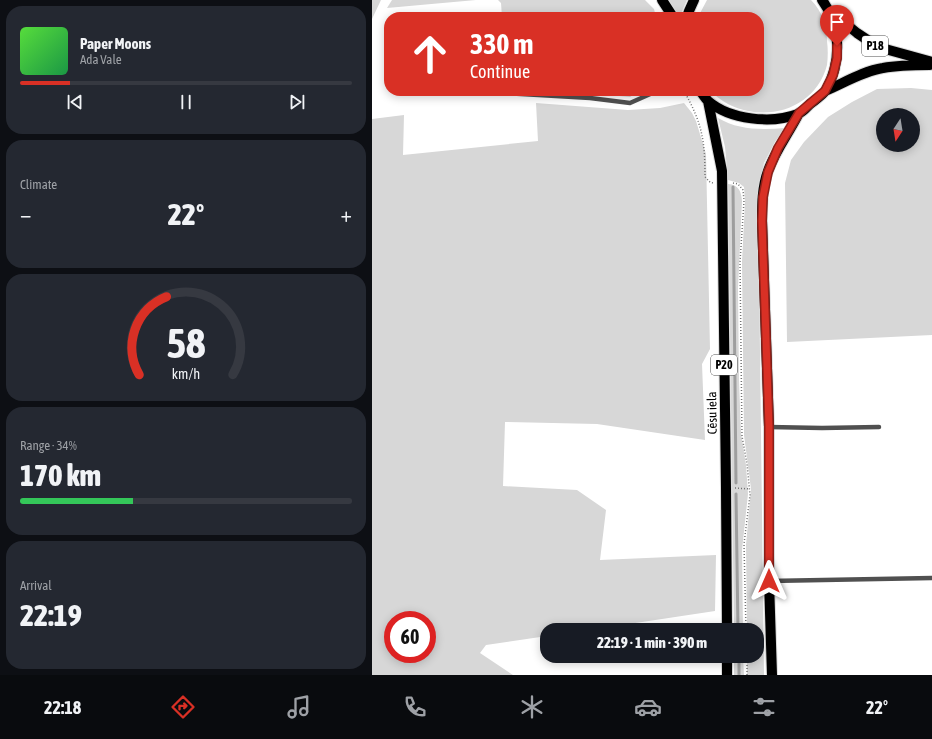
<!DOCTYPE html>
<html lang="en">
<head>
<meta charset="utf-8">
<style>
	body { margin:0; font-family:"Asap Condensed",sans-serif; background:#242831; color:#f1f3f6; height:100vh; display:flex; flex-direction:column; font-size:15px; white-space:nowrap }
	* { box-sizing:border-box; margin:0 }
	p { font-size:13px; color:#9ea1a6 }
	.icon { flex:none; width:22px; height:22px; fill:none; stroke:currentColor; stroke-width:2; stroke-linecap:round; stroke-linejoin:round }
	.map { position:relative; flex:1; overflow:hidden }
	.panel { display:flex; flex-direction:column; gap:6px; padding:6px; background:#0d0f14; width:372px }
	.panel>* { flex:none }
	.banner { position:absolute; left:12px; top:12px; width:380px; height:84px; border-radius:16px; box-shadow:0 2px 10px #0003; background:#d93025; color:#fff; overflow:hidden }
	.needle { width:26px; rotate:192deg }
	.buttons { position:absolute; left:504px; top:108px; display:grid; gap:8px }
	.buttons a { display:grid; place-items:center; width:44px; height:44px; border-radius:50%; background:#171b24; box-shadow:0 2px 10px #0003; font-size:20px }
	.speed { position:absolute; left:12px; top:611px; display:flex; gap:8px; font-size:20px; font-weight:700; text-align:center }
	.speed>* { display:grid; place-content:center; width:52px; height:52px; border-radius:50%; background:#171b24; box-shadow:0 2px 10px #0003; line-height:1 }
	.speed .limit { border:6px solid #d22; background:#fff; color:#111 }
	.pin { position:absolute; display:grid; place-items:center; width:34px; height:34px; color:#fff; margin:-41px -17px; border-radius:50% 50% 50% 0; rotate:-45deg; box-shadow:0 0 4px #0007 }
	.pin .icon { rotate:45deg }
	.me { position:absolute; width:44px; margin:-22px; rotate:0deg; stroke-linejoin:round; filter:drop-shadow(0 0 3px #0008) }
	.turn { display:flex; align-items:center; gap:14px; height:84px; padding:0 20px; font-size:18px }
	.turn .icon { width:52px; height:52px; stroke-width:2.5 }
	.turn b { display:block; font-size:28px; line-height:34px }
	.big { font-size:30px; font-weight:800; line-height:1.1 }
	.panel .widget { flex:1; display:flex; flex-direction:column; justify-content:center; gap:6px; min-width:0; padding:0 14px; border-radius:16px; background:#242831 }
	.panel .dial { align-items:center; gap:0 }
	.dial svg { height:104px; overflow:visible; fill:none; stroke:#363941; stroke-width:7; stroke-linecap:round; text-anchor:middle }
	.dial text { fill:#f1f3f6; stroke:none }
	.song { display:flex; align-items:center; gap:12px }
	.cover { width:48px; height:48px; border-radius:6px; background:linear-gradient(135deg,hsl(110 70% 55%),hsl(140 70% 35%)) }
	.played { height:4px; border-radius:2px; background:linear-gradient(90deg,#d93025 15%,#363941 15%) }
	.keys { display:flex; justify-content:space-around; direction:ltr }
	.heat { display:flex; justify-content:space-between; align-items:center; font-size:22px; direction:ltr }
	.charge { height:6px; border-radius:3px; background:linear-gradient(90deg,#34c759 34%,#363941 0) }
	.trip { position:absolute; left:168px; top:623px; width:224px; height:40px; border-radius:16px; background:#171b24; box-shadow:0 2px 10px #0003; font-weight:800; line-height:40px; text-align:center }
	.dock { display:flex; height:64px; justify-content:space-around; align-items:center; background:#090b0e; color:#9ea1a6 }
	.dock .icon { width:28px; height:28px }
	.dock .active { color:#d93025 }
	.dock b { font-size:18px; color:#f1f3f6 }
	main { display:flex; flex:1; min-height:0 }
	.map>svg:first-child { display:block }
	.green { fill:#d7d7d7; fill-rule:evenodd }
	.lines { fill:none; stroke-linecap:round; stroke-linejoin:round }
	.stream { stroke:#9e9e9e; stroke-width:3 }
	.primary-casing { stroke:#dbdbdb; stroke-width:12 }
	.path { stroke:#727272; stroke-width:1.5; stroke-dasharray:1 2; stroke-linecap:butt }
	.lane { stroke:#505050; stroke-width:4.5 }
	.primary { stroke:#000; stroke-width:10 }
	.route-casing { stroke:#8d1f18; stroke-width:10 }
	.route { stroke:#d93025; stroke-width:7 }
	.labels { text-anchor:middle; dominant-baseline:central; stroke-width:3; stroke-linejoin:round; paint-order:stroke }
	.shield { fill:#fff; stroke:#4c4c4c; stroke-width:1 }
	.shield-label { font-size:12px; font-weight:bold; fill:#000 }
	.street-label { font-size:13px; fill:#000; stroke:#fff }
</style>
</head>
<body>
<main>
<section class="panel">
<div class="widget">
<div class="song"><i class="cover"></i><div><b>Paper Moons</b><p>Ada Vale</p></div></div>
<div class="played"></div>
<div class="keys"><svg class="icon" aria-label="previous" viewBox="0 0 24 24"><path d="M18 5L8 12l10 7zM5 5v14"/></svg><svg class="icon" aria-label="pause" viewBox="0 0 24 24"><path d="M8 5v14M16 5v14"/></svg><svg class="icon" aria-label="next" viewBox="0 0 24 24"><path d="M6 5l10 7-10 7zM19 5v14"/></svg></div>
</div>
<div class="widget"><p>Climate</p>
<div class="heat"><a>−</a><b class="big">22°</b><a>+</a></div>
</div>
<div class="widget dial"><svg viewBox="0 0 100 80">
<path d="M14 69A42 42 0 1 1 86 69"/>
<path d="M14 69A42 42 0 0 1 35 9" stroke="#d93025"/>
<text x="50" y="56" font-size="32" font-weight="700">58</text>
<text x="50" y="72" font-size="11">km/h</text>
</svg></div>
<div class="widget"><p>Range · 34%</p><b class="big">170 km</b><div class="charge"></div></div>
<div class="widget"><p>Arrival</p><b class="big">22:19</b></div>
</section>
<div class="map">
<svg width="560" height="675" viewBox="0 0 560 675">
	<rect width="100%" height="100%" fill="#fff"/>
	<path class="green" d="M0 0H9L0 19Z
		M20 0H104L15 8Z
		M126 0H273L282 9 284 17H130L129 3Z
		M297 0H315L308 16H304Z
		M335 0H439C450 11 455 26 455 41 456 49 456 57 455 65 446 101 410 118 376 111 362 108 349 102 339 91H387V17H326Z
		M539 88 560 90V335L415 342 413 183 419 160 432 142 456 117 480 102 505 89ZM511 115H541V145H511Z
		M192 91H268L258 97Z
		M164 103 256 110 288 108 312 103 320 113 324 121 334 154 338 349 330 364 333 440 225 424 133 422 131 486 205 490 234 510 228 560 344 555 343 611 217 630H175V636L114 645 108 653 141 675H0V119L32 115 31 155 166 141ZM21 620H55V654H21Z
		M346 118C366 130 390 130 413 128L403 142 392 163 386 190 392 675H375V656H385V630H375L374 545 379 489 372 435 370 262 373 202 372 187 367 183 356 180 353 147Z
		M356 184C367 185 369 191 370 201L366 289 367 380 369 433 374 465 376 494 370 550 371 630H362Z
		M362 656H371L372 675H362Z"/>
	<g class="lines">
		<path class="stream" d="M361 187 364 483
			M364 494 366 630
			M367 656V675"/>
		<defs>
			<path id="primary" d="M290 0 301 17
				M457 10 485 33 506 47 560 62
				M315 17 317 11 322 0
				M328 91C331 94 333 98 336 101 358 120 400 124 426 114 431 112 435 107 438 104 443 100 451 95 454 90 470 62 469 25 450 0
				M453 91C472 83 491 71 511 68 527 65 543 65 558 65
				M336 101 350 171 354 488 355 630
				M355 656V675
				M400 675 397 581V427L390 221C390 205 390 187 396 171 403 151 417 133 427 113"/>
		</defs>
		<use href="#primary" class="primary-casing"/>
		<path class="path" d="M312 91C330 123 333 140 333 177L338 182 341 183
			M361 183 366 184 371 190 372 201 368 262 370 436 375 464 378 495 372 544 374 630
			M363 488 378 489
			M375 656V675"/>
		<path class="lane" d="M120 91 132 93 218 98 258 103 285 91
			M397 427 450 428 507 427
			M397 581 560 578"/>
		<use href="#primary" class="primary"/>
	</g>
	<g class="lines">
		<defs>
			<path id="route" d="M397 581V427L390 221 391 197 396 172 406 148 427 113 453 91 461 75 465 58V46"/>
		</defs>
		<use href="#route" class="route-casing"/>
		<use href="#route" class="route"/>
	</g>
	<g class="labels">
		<g class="shield">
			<rect x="490" y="36" width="26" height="20" rx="3"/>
			<rect x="339" y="355" width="26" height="20" rx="3"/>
		</g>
		<g class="shield-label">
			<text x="503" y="46">P18</text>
			<text x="352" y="365">P20</text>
		</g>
		<g class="street-label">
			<text transform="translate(340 413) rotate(-91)">Cēsu iela</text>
		</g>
	</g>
</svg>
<div class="buttons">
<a><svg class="needle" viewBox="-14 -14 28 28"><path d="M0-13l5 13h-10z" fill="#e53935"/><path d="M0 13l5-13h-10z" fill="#9ea1a6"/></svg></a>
</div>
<div class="speed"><div class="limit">60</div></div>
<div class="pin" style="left:465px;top:46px;background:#d93025"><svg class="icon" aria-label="arrive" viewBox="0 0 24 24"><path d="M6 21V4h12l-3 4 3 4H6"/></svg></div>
<svg class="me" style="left:397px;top:581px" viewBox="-20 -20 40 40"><path d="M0-17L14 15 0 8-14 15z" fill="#d93025" stroke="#fff" stroke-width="4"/></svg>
<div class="trip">22:19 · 1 min · 390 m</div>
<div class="banner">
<div class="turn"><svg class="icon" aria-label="ahead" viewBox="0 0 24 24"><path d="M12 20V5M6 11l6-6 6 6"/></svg><div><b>330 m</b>Continue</div></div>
</div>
</div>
</main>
<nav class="dock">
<b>22:18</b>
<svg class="icon active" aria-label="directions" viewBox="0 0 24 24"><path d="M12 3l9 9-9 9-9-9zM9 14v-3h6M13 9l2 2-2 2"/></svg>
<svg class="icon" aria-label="music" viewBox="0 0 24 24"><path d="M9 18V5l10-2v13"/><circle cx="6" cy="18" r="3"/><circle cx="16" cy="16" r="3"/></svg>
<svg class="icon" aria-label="phone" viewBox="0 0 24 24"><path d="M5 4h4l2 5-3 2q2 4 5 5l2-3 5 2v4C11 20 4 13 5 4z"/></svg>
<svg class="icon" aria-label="climate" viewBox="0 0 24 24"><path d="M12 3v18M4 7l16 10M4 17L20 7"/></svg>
<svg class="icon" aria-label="car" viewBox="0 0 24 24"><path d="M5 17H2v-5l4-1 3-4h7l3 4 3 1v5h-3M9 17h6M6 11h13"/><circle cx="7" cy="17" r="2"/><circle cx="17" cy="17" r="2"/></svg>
<svg class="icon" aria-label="filters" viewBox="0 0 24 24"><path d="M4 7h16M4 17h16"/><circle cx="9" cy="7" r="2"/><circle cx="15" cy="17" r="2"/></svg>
<b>22°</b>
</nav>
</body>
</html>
